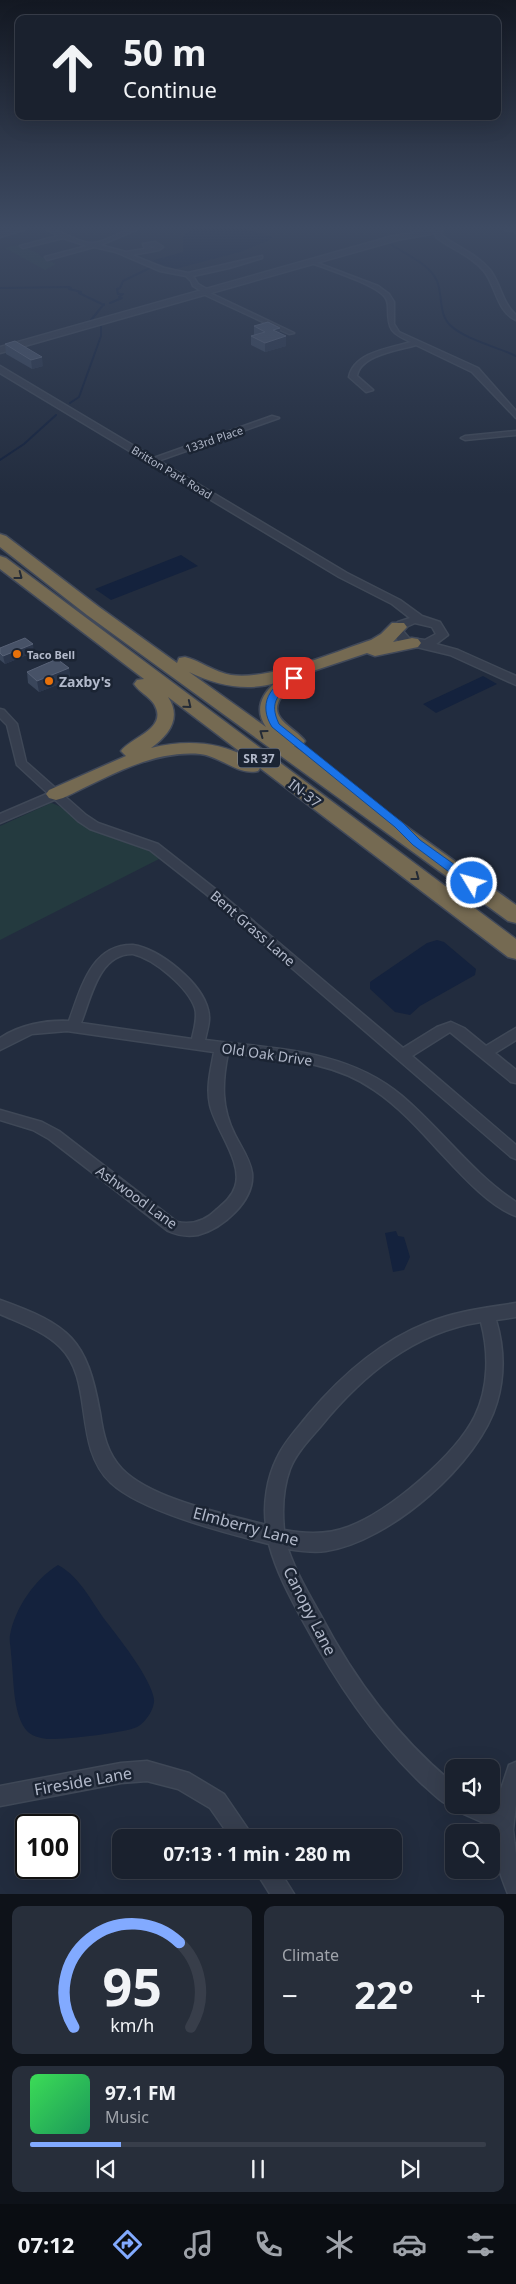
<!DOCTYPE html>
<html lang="en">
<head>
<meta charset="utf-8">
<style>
	body { margin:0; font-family:"Noto Sans",sans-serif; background:#272e3a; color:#f1f3f6; height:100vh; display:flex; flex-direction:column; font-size:19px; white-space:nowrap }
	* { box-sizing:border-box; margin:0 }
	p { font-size:16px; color:#9fa3aa }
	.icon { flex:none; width:28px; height:28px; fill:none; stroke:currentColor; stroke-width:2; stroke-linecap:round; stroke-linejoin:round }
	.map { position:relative; height:1894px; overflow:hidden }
	.side { display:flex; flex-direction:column; gap:12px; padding:12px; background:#0e1219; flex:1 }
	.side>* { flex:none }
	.hud { position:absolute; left:15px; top:15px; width:486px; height:105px; border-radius:10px; box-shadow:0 5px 20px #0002,0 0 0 1px #383e4a; background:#1a212e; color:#f1f3f6; overflow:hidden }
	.tools { position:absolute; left:445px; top:1759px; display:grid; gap:10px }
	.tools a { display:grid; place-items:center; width:55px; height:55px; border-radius:10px; background:#1a212e; box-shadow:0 5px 20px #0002,0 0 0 1px #383e4a; font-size:25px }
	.speed { position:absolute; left:15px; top:1814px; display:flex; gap:10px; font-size:25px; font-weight:700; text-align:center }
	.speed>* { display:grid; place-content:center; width:65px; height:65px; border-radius:50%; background:#1a212e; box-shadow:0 5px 20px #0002,0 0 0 1px #383e4a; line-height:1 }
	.speed .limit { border:2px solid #111; border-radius:8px; background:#fff; color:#111 }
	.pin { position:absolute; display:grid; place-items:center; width:42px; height:42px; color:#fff; margin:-21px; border-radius:10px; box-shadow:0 2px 8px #0006 }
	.me { position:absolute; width:55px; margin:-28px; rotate:307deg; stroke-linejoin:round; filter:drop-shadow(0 0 4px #0008) }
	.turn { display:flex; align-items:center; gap:18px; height:105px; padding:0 25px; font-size:22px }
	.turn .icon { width:65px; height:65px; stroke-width:2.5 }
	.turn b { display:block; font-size:35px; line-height:42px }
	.big { font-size:38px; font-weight:700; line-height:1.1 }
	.side .widget { flex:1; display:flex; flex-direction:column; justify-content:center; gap:8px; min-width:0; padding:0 18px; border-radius:10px; background:#272e3a }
	.side .dial { align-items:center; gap:0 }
	.dial svg { height:130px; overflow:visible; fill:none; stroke:#383e4a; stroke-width:7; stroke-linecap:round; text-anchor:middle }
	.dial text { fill:#f1f3f6; stroke:none }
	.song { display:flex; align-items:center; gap:15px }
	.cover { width:60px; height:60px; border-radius:8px; background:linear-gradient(135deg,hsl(130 70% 55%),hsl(150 70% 35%)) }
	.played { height:5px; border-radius:2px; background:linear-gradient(90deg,#82aaff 20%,#383e4a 20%) }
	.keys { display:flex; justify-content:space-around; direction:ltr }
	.heat { display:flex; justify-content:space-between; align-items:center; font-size:28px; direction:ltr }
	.side .tiles { flex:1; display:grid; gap:12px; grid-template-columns:1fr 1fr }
	.widget:last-child { grid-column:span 2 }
	.trip { position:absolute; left:112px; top:1829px; width:290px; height:50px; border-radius:10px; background:#1a212e; box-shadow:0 5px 20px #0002,0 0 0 1px #383e4a; font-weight:700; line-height:50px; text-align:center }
	.menu { display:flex; height:80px; justify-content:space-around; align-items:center; background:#0a0d12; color:#9fa3aa }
	.menu .icon { width:35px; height:35px }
	.menu .on { color:#82aaff }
	.menu b { font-size:22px; color:#f1f3f6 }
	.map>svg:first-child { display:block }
	.green { fill:#243a3f }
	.water { fill:#14223d }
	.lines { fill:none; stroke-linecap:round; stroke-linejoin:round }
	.stream { stroke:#14223d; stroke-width:2 }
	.minor-casing { stroke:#3f4857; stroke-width:3 }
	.tertiary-casing { stroke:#3f4857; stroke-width:3 }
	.motorway-casing { stroke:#414959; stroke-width:3 }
	.minor { fill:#363e4e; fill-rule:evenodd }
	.tertiary { fill:#363e4e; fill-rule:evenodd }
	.motorway { fill:#756a52; fill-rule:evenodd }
	.wall { fill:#3a465b }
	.shaded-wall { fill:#2b364b }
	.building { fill:#475267; stroke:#586277 }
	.oneway { stroke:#242b36 }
	.route { fill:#1a73e8; stroke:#114b97 }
	.food-dot { fill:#e8710a; stroke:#1b2433; stroke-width:2 }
	.labels { text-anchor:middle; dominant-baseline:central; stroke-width:5; stroke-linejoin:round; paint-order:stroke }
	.far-street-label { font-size:11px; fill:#b2b9ca; stroke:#1b2433 }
	.far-poi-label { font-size:11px; font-weight:bold; fill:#b2b9ca; stroke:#1b2433; text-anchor:start }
	.shield { fill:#1b2433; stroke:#858c9d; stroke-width:1 }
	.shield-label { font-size:12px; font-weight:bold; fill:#b2b9ca }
	.poi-label { font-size:14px; font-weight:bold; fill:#b2b9ca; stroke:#1b2433; text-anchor:start }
	.street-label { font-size:14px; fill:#b2b9ca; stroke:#1b2433 }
	.near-street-label { font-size:16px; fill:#b2b9ca; stroke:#1b2433 }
</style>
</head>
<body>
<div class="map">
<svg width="516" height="1894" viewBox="0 0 516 1894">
	<rect width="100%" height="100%" fill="#222c3e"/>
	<path class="green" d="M18 245 38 253 41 257 56 264 45 270 5 248Z
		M51 803C69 808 74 821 89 828 116 840 136 842 161 858L0 940V826Z"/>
	<path class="water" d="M191 229H247L274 238 240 252 175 269 151 261 183 252V236Z
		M181 555 198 566 111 600 95 589Z
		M483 676 497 684 436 713 423 704Z
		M437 940 444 942 476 969 475 975 420 1006 410 1015 395 1012 370 989V982L427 943Z
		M396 1231 398 1236 404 1237 410 1257 404 1270 393 1272 385 1233Z
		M58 1565C82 1578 92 1604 109 1625 122 1642 151 1679 154 1699 155 1709 145 1723 137 1727 125 1733 61 1740 47 1739 39 1738 32 1736 27 1731 12 1714 14 1676 11 1654 11 1648 9 1641 10 1635 15 1608 35 1579 58 1565Z"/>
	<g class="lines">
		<path class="stream" d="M389 243C404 254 429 263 437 281 443 295 438 313 450 325 464 339 497 347 516 356
			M0 288 69 287 71 288 69 289 81 292 79 293 104 305
			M110 303 122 298 119 297 123 294H118L117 289 120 288 123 281 162 262
			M91 320 104 304
			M70 403 79 397 101 336V326
			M0 460 24 444 56 415"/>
		<defs>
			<path id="minor" d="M16 229H26L0 237V233Z
				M46 229C63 229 75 243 92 243 106 243 121 229 138 229L100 245 126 252 145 249 143 244 155 242 163 247 159 250 132 255 164 268 188 273 262 256V258L229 268 193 276 198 284 210 291V293L294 333 289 334 203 294V292L193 286 191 281 186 276 160 271 116 252 94 247 47 260 45 257 87 246 63 238 23 248 20 246 58 236ZM149 246 156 247 151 248Z
				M436 231H440L441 235C457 247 477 254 490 270 501 284 502 303 516 315V320C497 312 496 286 484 271 472 256 451 249 436 237Z
				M312 261 378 286 389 294 394 302V324L399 332 478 368 516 411V418L472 372 416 345C399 350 360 355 357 376L373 390 366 392 349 377C354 352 391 348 411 342 391 333 388 330 388 308 388 304 388 301 385 297 375 284 329 270 312 263Z
				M272 416 279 418 155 462 148 460Z
				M516 431V435L465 440 461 438 465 436Z
				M0 709 4 710 17 724 26 762 86 815 98 823 158 844 214 888 403 1048 437 1027 451 1022 464 1028 486 1046 516 1028V1040L495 1053 516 1070V1083L511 1082 450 1032 412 1056 516 1145V1159L511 1157 206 894 150 850 90 829 78 821 17 765 7 725 0 718Z
				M133 945C160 949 202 983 208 1010 211 1020 207 1030 205 1040 273 1049 347 1049 402 1096 442 1130 472 1173 516 1202V1216C488 1206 458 1171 438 1150 418 1128 398 1106 374 1090 332 1060 277 1059 228 1053 222 1083 221 1107 235 1135 241 1147 250 1159 252 1173 255 1201 222 1229 198 1235 187 1237 177 1235 168 1231L49 1139 33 1130 0 1120V1110L42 1122 59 1131 177 1222C192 1225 205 1221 216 1210 223 1204 232 1197 235 1187 244 1163 215 1129 210 1105 206 1087 211 1069 214 1052L67 1031 32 1034 0 1050V1038C19 1025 45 1020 69 1021 81 989 91 944 133 945ZM133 954C154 959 188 987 195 1008 198 1018 194 1029 192 1039L81 1023C91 998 99 953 133 954Z
				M0 1300C70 1325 87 1339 100 1413 103 1434 107 1453 122 1469 151 1499 225 1514 266 1525 263 1504 267 1478 277 1458 284 1442 297 1429 308 1415 341 1376 379 1342 427 1323 456 1311 486 1308 516 1303V1317L496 1320C504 1347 505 1375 497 1402 480 1463 389 1542 326 1551 314 1553 300 1551 288 1549 296 1572 308 1593 320 1614 354 1679 397 1737 454 1784V1805H489L495 1807 509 1765 516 1762V1804L513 1830 516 1855V1894H508C499 1872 492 1851 493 1827L459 1812 456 1806C445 1808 431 1791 422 1784 372 1736 336 1682 303 1621 290 1597 276 1571 269 1544 227 1533 142 1512 111 1483 72 1446 95 1381 60 1347 44 1331 20 1323 0 1314ZM481 1322C489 1352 489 1387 475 1416 456 1455 389 1512 348 1527 327 1535 305 1534 284 1530 282 1510 283 1488 290 1469 296 1453 310 1439 321 1426 363 1375 414 1332 481 1322Z
				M147 1761 189 1773 224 1794 254 1838H231L210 1808 178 1789 147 1781 121 1783 0 1806V1786L121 1763Z
				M255 1870H279L294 1894H270Z"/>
			<path id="tertiary" d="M410 229 425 232 442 229V232L397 240 0 353V347L393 236 415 233Z
				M0 366 347 573 400 600 422 616 440 622 448 635 436 644 458 650 516 676V685L450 655 400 643 391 631 398 622 410 618 392 604 339 577 0 373ZM415 623 432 627 436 634 425 640 409 638 403 631 406 627Z
				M56 790 61 791 63 794 61 797 0 823V814Z"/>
			<path id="motorway" d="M0 534 6 536 99 607 177 663 179 658 185 657C201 661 214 672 231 675 268 681 334 652 371 640L381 634 392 623H404L407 627 393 642 412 638 418 639 421 643 418 647 375 656 367 653 304 674 306 677C301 684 290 687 284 694 263 717 295 727 305 741L302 745 294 746 516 905V923L508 921 87 615 0 547ZM189 672C216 685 246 692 275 683 260 696 255 711 266 727Z
				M0 556 6 558 516 939V959L508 957 260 768 258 771C239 776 220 756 200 754 151 750 106 778 63 798L56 800 49 798 46 794 49 790 126 756 121 751C131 737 169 729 154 704 149 696 139 692 134 684L137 680 144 679 0 569ZM168 697 247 757C216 741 184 740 151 748 169 735 182 718 168 697Z"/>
		</defs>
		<use href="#minor" class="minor-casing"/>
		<use href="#tertiary" class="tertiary-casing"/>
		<use href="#motorway" class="motorway-casing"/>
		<use href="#minor" class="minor"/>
		<use href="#tertiary" class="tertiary"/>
		<use href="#motorway" class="motorway"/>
	</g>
	<path class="wall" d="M504 229H516V234L504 231Z
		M254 326 280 328V333L286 346 265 352 251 345V336L254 335Z
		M5 344 43 366 32 369 6 354Z
		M0 648 34 652 5 664 0 660Z
		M69 668 70 680 39 692 28 683 27 672Z"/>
	<path class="shaded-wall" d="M280 328V338L273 330Z
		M286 336V346L265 352V343Z
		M42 357 43 366 32 369 31 360Z
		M33 644 34 652 5 664 3 656Z
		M69 668 70 680 39 692 37 681Z"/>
	<path class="building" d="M268 322 280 328 273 330 286 336 265 343 251 336 265 332 254 326Z
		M15 341 42 357 31 360 5 344Z
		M25 638 33 644 3 656 0 653V648Z
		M57 659 69 668 37 681 27 672Z"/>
	<defs><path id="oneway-chevron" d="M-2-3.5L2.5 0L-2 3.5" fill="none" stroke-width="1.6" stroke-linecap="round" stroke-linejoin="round" transform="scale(1.25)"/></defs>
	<g class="oneway">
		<use href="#oneway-chevron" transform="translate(19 576) rotate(37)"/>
		<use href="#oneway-chevron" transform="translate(188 705) rotate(39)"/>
		<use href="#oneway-chevron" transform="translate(263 733) rotate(-144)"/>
		<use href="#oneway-chevron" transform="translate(416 877) rotate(37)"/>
	</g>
	<linearGradient id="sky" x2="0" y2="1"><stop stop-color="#131822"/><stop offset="0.46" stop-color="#3e4b63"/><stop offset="1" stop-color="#3e4b63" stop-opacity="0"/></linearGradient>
	<rect width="516" height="494" fill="url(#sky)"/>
	<path class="route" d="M294 676 297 677V680C279 693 268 701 279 724L403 823 420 840 476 880V886H468L413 845 395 827 272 727C258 705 269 684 294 676Z"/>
	<g class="food-dot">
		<circle cx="17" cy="654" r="5"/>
		<circle cx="49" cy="681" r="5"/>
	</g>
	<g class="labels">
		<g class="far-street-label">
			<text transform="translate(214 439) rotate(-19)">133rd Place</text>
			<text transform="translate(172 472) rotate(31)">Britton Park Road</text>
		</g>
		<g class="far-poi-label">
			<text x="27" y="654">Taco Bell</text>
		</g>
		<rect class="shield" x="238" y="748.5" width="42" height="19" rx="4"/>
		<g class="shield-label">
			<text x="259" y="758">SR 37</text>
		</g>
		<g class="poi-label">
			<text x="59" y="681">Zaxby's</text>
		</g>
		<g class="street-label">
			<text transform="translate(305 793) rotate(37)">IN-37</text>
			<text transform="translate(253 928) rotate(41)">Bent Grass Lane</text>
			<text transform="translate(267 1054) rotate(8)">Old Oak Drive</text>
			<text transform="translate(137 1197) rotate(36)">Ashwood Lane</text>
		</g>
		<g class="near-street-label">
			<text transform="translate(246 1526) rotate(15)">Elmberry Lane</text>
			<text transform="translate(310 1611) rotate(63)">Canopy Lane</text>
			<text transform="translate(83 1781) rotate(-10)">Fireside Lane</text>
		</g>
	</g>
</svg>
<div class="tools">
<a><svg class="icon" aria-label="sound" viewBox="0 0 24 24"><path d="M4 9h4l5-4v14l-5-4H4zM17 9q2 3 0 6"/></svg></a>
<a><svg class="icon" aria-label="search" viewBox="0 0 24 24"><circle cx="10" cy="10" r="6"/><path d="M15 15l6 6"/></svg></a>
</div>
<div class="speed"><div class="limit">100</div></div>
<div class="pin" style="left:294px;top:678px;background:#d93025"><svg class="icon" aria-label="arrive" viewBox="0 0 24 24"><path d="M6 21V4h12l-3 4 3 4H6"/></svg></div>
<svg class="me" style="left:472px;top:883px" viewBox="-20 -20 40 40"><circle r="17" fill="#1a73e8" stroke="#fff" stroke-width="3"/><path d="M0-11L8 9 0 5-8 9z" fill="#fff"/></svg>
<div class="trip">07:13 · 1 min · 280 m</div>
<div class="hud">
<div class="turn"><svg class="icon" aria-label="ahead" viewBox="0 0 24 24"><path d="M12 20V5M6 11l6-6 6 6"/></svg><div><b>50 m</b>Continue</div></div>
</div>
</div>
<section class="side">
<div class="tiles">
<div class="widget dial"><svg viewBox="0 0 100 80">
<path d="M14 69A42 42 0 1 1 86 69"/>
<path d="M14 69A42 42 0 0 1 79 17" stroke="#82aaff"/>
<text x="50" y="56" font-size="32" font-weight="700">95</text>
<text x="50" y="72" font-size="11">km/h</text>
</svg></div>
<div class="widget"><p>Climate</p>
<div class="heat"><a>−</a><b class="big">22°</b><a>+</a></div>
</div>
<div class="widget">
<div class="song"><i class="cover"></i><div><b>97.1 FM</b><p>Music</p></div></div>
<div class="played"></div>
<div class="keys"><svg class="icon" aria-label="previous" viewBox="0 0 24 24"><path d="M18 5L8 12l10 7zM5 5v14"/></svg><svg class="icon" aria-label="pause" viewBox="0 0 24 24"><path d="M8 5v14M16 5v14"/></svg><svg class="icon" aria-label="next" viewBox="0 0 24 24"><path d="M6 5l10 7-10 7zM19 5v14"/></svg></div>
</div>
</div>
</section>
<nav class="menu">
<b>07:12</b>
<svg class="icon on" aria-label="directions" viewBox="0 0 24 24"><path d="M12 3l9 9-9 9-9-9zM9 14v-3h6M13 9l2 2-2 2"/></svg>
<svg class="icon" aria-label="music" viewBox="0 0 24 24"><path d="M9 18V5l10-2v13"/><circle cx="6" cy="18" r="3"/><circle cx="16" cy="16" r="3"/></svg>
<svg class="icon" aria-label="phone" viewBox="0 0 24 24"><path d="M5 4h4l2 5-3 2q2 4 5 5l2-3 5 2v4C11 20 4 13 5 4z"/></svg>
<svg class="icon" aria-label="climate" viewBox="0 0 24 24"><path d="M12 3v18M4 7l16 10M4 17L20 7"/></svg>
<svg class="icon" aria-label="car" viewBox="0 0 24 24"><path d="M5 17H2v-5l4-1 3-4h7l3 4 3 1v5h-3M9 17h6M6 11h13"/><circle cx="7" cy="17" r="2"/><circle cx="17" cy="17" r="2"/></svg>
<svg class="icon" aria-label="filters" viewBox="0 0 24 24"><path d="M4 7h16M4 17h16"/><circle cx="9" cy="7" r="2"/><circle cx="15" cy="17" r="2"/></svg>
</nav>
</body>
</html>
